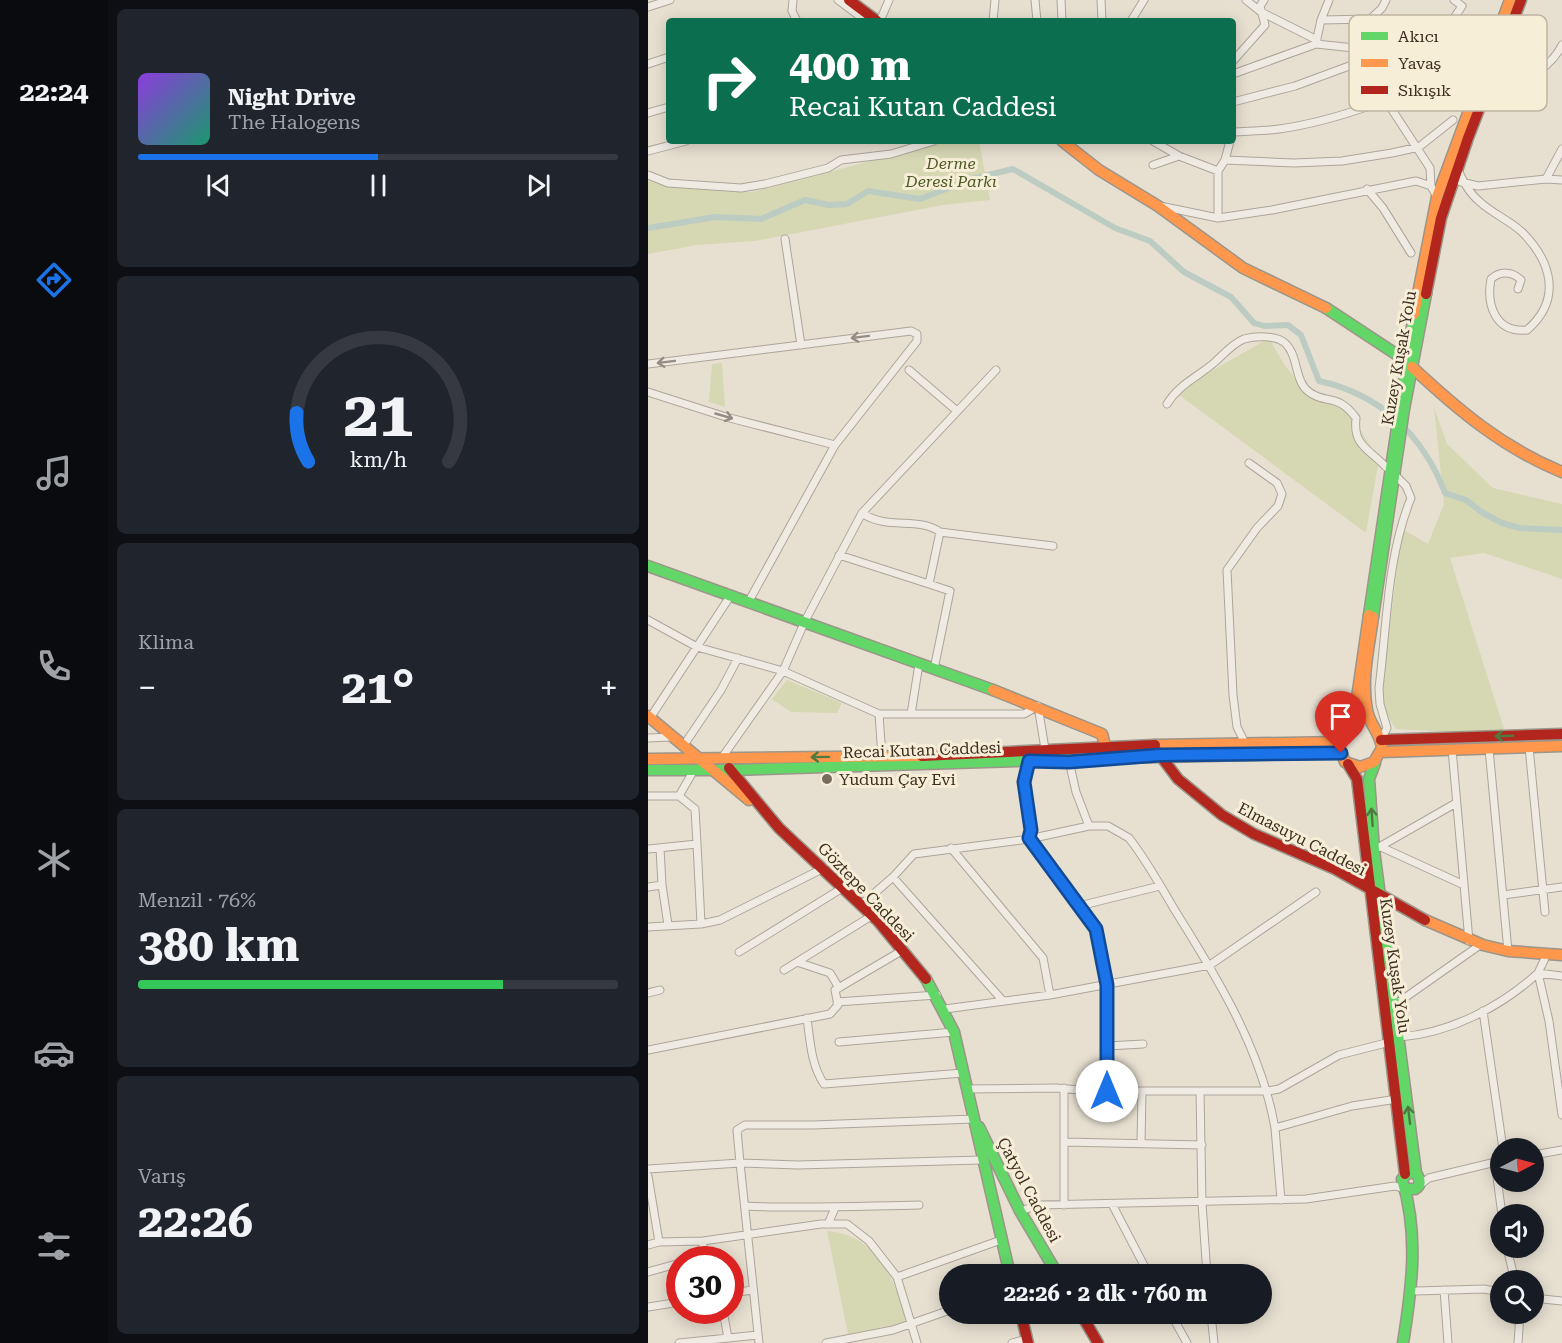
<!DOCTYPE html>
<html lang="tr">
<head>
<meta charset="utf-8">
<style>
	body { margin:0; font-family:"Roboto Serif",serif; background:#20242c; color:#f1f3f6; height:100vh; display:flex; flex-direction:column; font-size:22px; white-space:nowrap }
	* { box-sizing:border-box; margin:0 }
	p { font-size:20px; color:#9ea1a6 }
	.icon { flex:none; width:33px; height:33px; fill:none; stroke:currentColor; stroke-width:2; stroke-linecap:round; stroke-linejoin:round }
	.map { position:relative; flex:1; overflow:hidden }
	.drawer { display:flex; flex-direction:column; gap:9px; padding:9px; background:#0d0f14; width:540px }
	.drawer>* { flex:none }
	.guide { position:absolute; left:18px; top:18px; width:570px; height:126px; border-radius:6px; box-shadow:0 3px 15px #0003; background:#0b6e4f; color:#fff; overflow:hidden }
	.needle { width:39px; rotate:84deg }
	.fabs { position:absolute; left:842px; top:1138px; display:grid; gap:12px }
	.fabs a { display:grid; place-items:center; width:54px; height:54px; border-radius:50%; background:#171b24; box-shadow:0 3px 15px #0003; font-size:30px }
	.speed { position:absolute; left:18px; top:1246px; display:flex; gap:12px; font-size:30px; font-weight:700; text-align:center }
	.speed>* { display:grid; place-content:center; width:78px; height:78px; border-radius:50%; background:#171b24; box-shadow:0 3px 15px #0003; line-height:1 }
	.speed .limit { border:9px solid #d22; background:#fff; color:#111 }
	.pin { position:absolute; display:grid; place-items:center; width:51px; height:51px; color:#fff; margin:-62px -26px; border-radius:50% 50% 50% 0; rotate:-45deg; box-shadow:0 0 6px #0007 }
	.pin .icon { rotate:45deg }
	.me { position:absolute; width:66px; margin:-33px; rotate:0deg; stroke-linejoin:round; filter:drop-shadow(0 0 4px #0008) }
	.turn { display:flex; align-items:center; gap:21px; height:126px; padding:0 24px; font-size:27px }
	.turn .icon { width:78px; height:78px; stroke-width:2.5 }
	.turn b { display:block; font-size:42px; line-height:51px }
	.big { font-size:45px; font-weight:700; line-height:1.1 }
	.drawer .tile { flex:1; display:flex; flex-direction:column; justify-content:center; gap:9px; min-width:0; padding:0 21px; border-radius:9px; background:#20242c }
	.drawer .dial { align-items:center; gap:0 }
	.dial svg { height:156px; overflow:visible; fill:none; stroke:#363941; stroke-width:7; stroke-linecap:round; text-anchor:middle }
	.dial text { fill:#f1f3f6; stroke:none }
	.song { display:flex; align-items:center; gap:18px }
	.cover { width:72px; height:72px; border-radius:9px; background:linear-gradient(135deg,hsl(270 70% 55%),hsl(160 70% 35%)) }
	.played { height:6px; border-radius:3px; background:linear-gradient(90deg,#1a73e8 50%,#363941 50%) }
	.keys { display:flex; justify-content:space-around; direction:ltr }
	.heat { display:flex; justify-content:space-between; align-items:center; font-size:33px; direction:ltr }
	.charge { height:9px; border-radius:4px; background:linear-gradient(90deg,#34c759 76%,#363941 0) }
	.trip { position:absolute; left:291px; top:1264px; width:333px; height:60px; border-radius:30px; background:#171b24; box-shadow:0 3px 15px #0003; font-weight:700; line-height:60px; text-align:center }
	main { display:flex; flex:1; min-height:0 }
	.tabs { display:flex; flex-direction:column; width:108px; justify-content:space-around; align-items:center; background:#090b0e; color:#9ea1a6 }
	.tabs .icon { width:42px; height:42px }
	.tabs .current { color:#1a73e8 }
	.tabs b { font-size:27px; color:#f1f3f6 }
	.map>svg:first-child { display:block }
	.green { fill:#d6d7b3 }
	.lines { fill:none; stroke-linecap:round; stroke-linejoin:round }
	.canal { stroke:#bcccc2; stroke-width:6 }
	.street-casing { stroke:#ada599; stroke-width:9 }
	.fast-casing { stroke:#9c958a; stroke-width:13 }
	.slow-casing { stroke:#9c958a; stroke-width:13 }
	.jam-casing { stroke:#9c958a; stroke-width:13 }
	.street { stroke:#efebe3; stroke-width:7 }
	.fast { stroke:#63d668; stroke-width:10 }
	.slow { stroke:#ff974d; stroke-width:10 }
	.jam { stroke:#b3261e; stroke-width:10 }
	.oneway { stroke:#968c82 }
	.oneway2 { stroke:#4e7a40 }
	.route-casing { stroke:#114b97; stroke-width:15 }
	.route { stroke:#1a73e8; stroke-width:10 }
	.poi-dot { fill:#786c5e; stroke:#f7eed8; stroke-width:2 }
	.labels { text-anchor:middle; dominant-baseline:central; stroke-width:6; stroke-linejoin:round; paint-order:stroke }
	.park-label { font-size:16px; font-style:italic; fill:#4d5a26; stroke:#f7eed8 }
	.street-label { font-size:16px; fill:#3d2e20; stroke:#f7eed8 }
	.poi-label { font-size:16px; fill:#3d2e20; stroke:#f7eed8; text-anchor:start }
	.key { fill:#f7eed8; stroke:#bfb4a1; stroke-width:1.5 }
	.key-label { font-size:16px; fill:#3d2e20 }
</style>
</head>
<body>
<main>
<nav class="tabs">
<b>22:24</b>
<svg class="icon current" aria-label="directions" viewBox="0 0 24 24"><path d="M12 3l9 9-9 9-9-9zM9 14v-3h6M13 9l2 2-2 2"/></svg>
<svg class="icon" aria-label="music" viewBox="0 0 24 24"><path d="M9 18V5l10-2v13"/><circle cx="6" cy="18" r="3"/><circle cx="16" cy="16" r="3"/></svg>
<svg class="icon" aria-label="phone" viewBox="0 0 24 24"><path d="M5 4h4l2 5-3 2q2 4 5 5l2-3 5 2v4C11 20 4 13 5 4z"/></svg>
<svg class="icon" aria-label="climate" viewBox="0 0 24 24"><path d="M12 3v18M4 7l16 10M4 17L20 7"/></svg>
<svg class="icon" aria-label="car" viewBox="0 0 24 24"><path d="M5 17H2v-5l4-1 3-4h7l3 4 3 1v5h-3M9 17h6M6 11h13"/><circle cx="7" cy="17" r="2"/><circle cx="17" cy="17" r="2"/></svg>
<svg class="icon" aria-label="filters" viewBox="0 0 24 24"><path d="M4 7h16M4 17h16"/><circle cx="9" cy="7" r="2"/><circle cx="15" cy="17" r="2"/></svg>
</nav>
<section class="drawer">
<div class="tile">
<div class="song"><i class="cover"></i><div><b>Night Drive</b><p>The Halogens</p></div></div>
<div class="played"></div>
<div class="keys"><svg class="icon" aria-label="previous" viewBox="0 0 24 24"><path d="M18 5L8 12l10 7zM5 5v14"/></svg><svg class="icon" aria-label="pause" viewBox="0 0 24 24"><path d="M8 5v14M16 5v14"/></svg><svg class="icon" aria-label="next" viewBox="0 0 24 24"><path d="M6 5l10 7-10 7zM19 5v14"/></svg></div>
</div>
<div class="tile dial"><svg viewBox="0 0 100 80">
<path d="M14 69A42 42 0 1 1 86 69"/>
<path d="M14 69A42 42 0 0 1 8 44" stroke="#1a73e8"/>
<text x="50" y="56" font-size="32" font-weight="700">21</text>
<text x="50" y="72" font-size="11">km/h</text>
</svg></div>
<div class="tile"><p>Klima</p>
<div class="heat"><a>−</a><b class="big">21°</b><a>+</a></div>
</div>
<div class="tile"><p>Menzil · 76%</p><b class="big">380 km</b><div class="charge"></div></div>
<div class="tile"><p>Varış</p><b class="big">22:26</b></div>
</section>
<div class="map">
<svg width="914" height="1343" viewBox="0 0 914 1343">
	<rect width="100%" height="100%" fill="#e7e0d1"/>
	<path class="green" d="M299 141H331L342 200 295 205 107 241 49 245 0 254V179L66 191 104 192Z
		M621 338C646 384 655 390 703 411L708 424 731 459 718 533 527 392Z
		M74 363 77 407 61 402 64 364Z
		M786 407 799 444 845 488 914 504V579L836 553 802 558 858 735 748 729 732 704 754 529 780 544 796 504Z
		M139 680 194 703 189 713 143 712 124 699Z
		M179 1231C228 1235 246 1276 257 1318L256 1323 200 1334Z"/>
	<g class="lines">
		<path class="canal" d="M0 228 67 217 113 219 157 200 181 205 199 204 220 191 272 199 327 178 365 169 467 228 502 241 536 272 583 297 606 323 616 326 640 325 653 335 671 381C732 394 775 435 797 493L818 500 835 513 854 523 872 528 914 530"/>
		<defs>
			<path id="street" d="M145 0 144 11 149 21
				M190 0 218 21
				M387 0 389 21
				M413 0 414 21
				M453 0 454 21
				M598 0 613 12 669 40
				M0 7 22 0
				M673 20 681 0
				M232 21 241 0
				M345 21 347 0
				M483 21 496 0
				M668 43 673 20 722 19
				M716 49 717 24 734 8 738 0
				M718 60 737 99 782 168 783 186
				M585 61 617 25 612 6 616 0
				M0 64 21 57
				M585 74 668 44 716 49 723 58
				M835 100C862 91 901 72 914 45
				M585 102 647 86 777 38 804 21 814 6 806 0
				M0 113 21 107
				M585 132C600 131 616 131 631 129 690 121 769 91 821 62
				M505 141 531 156 570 171
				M0 151 38 141
				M577 160 646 163 694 161 744 153 771 147 805 120
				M505 165 531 156
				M809 168C815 181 821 193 832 202 845 214 861 220 874 232 904 262 914 300 879 330 848 333 838 306 843 279 852 271 864 271 873 280L870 289
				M0 175 20 183 93 188 117 184 180 168 193 160 243 154 286 141
				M898 179 914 149
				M813 182 830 186 898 179 914 180
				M719 189 735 208 763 253
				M512 206 570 218 624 210 768 181 783 186 789 197
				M570 218V171L577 160 582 141
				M137 239 153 345
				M0 364 263 331 269 334V341L187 445 101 601
				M261 370 309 411
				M0 392 78 417 187 445
				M519 404C531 384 550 377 567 362 576 354 585 343 596 339 607 336 628 335 637 343 651 356 646 381 661 392 678 405 689 392 708 418 705 446 720 448 738 467
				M214 513C240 531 269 516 292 532L405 546
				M191 555 281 584
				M0 620 49 647 135 671 231 714H376L390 706 397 749
				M286 669 302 591 281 584 292 532
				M231 714 234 757
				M263 714 271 664
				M2 718 83 595
				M0 738 24 737
				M733 740 739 728 732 704 731 688C739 625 739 557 763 498L758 486 748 476
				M597 743 589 727 585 695 579 570 609 528 630 506 634 494 629 483 601 463
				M36 745 73 690 90 658
				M881 747 897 912
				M804 749 821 941
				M841 749 860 951
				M73 759 135 671 157 621 214 513 348 370
				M381 761 376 782 383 830 381 839 441 826 428 792 421 761
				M0 796H31L47 809 49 844 0 849
				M31 796 46 770
				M441 826H460L481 838C499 861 513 887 528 912 570 979 613 1049 627 1128L704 1106 749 1099
				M49 844 53 924
				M733 847 816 885
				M12 848 14 885
				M303 848 395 958 402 995
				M726 850 808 803
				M245 877 355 1001
				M0 887 14 885 20 925
				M855 895 914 887
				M214 904 245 877 266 854 381 839 448 929 459 985V1091
				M431 906 512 886
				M0 927 53 924 72 920 176 868
				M91 952 196 887
				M899 954 890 973 901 1021 914 1115
				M149 962 182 973 191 988
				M136 970 225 915
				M0 993 12 990
				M189 1002 289 995
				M748 1004 832 945
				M297 1009 402 995 562 965 668 892
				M835 1011 855 1149
				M159 1018C162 1040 163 1065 176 1084L315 1073
				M752 1037C802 1033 853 1007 890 973L914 976
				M191 1042 306 1032
				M459 1046 495 1044
				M0 1050 182 1014 190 1005 187 990 255 950
				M416 1088V1205
				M319 1089 408 1088 445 1091H620L631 1089 691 1055 742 1042
				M552 1091 554 1203 559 1275
				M627 1128 633 1200
				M416 1142 554 1145
				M493 1142 494 1091
				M885 1155 914 1150
				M847 1162 854 1215
				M0 1169 92 1163 89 1130 97 1125H165L326 1119
				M0 1176 11 1242
				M772 1185 781 1178 852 1161
				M464 1204 501 1275
				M98 1206C156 1209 213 1206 271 1205
				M372 1211 391 1205 658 1199 747 1186 757 1189
				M180 1224 187 1208
				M55 1241V1260
				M0 1245 11 1242 55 1241 173 1224H199L221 1241 249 1277 269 1343
				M859 1248 867 1281
				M41 1260 54 1256
				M0 1272 32 1263
				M249 1277 353 1240
				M796 1290 800 1343
				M769 1291 836 1289 852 1292
				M82 1293 105 1290
				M885 1298 914 1301
				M0 1307 32 1302
				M75 1311 80 1338
				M523 1314 539 1343
				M563 1314 566 1343
				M31 1343 110 1335
				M111 1343 92 1163 150 1165 333 1160
				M178 1343 245 1330 302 1310
				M364 1343 379 1339
				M870 1343 872 1314"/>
			<path id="fast" d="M678 308 757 360
				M0 566 345 690
				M721 615 766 314
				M725 617 756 409 778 294
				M727 763 721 779 726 850 768 1173
				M0 770H83L468 758
				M278 979 306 1032 362 1275
				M331 1127 372 1211 410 1275
				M755 1343C764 1287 771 1234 754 1179L760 1173H768C772 1179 774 1185 767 1189H760"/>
			<path id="slow" d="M414 141 451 170 510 206 595 268 678 308
				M766 314 789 197 862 0
				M764 367C810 410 855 448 914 472
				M721 615 709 698 691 747 697 762 712 767 726 762 734 748C733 734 721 724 719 710 713 679 721 647 725 617
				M345 690 454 734 459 753
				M0 716 101 800
				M507 745 692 742
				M734 752 914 746
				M468 758 693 753
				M0 759 274 756
				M777 920 835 945 860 951 914 955"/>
			<path id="jam" d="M201 0 229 21
				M778 294 793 218 820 138 873 0
				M733 740 914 734
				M509 751 530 779 574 815 606 834 687 869 777 920
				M274 756 507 745
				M700 764 709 779 757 1174
				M81 768 131 828 230 921 278 979
				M373 1314 380 1343
				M433 1314 450 1343"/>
		</defs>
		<use href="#street" class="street-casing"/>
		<use href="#fast" class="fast-casing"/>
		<use href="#slow" class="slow-casing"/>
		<use href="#jam" class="jam-casing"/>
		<use href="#street" class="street"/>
		<use href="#fast" class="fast"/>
		<use href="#slow" class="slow"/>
		<use href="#jam" class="jam"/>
	</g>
	<defs><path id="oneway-shaft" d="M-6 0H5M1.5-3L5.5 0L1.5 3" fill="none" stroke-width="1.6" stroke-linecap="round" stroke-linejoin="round" transform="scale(1.5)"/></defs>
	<g class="oneway">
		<use href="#oneway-shaft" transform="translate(212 337) rotate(173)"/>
		<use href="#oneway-shaft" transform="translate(18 362) rotate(173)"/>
		<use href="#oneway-shaft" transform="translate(76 416) rotate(16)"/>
	</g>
	<g class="oneway2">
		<use href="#oneway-shaft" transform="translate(856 736) rotate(178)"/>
		<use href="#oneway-shaft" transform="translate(172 757) rotate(179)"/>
		<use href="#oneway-shaft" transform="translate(724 817) rotate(-94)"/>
		<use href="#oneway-shaft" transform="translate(761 1115) rotate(-97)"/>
	</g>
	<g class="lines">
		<defs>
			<path id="route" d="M459 1091V985L448 929 381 838 383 830 376 782 381 761 421 762 512 755 693 753"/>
		</defs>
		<use href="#route" class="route-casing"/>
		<use href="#route" class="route"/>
	</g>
	<circle class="poi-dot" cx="179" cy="779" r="6"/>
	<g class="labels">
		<g class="park-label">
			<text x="303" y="163">Derme<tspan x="303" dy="18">Deresi Parkı</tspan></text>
		</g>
		<g class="street-label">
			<text transform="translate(751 358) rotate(-80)">Kuzey Kuşak Yolu</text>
			<text transform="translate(274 750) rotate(-2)">Recai Kutan Caddesi</text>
			<text transform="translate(654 839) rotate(27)">Elmasuyu Caddesi</text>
			<text transform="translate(218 892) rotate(46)">Göztepe Caddesi</text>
			<text transform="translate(747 966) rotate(82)">Kuzey Kuşak Yolu</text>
			<text transform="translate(381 1190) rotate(62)">Çatyol Caddesi</text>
		</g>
		<g class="poi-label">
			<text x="191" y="779">Yudum Çay Evi</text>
		</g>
	</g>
	<rect x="701" y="15" width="198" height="96" rx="9" class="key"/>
	<rect x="713" y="32" width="27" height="8" fill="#63d668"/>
	<rect x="713" y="59" width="27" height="8" fill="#ff974d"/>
	<rect x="713" y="86" width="27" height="8" fill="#b3261e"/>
	<g class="key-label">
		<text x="750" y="42">Akıcı</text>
		<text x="750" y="69">Yavaş</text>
		<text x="750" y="96">Sıkışık</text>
	</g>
</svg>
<div class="fabs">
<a><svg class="needle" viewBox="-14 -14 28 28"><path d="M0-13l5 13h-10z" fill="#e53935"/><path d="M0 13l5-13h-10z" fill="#9ea1a6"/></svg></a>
<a><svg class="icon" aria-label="sound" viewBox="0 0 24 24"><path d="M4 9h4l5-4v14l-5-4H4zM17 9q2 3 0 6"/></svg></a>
<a><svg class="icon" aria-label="search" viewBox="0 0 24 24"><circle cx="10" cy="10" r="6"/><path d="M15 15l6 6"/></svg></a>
</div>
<div class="speed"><div class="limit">30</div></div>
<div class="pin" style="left:693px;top:753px;background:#d93025"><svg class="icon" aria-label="arrive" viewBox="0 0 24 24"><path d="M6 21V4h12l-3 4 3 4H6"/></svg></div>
<svg class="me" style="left:459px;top:1091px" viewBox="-20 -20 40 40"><circle r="19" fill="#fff"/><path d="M0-13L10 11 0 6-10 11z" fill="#1a73e8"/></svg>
<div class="trip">22:26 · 2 dk · 760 m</div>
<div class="guide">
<div class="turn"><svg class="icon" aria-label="right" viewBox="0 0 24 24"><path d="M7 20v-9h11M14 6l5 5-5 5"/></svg><div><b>400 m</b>Recai Kutan Caddesi</div></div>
</div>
</div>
</main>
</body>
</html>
